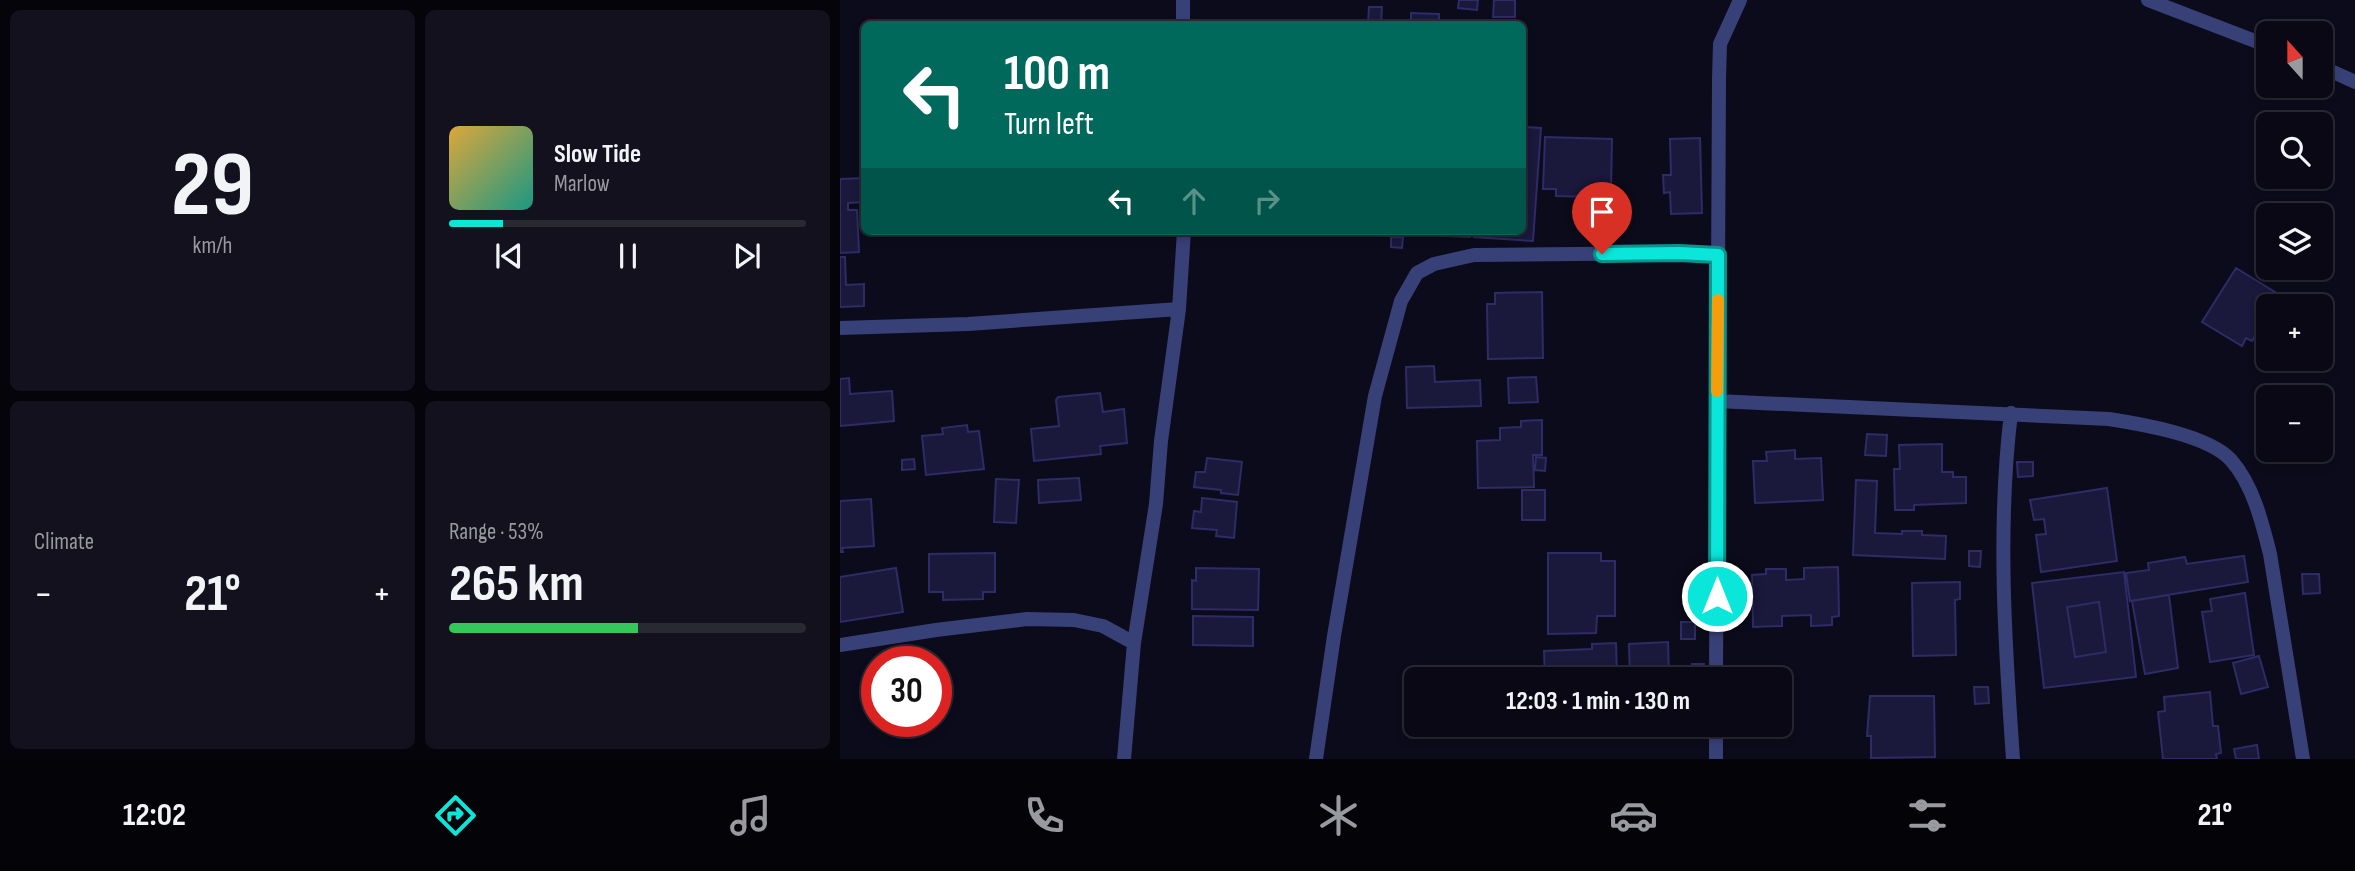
<!DOCTYPE html>
<html lang="en">
<head>
<meta charset="utf-8">
<style>
	body { margin:0; font-family:"Sofia Sans Condensed",sans-serif; background:#12111d; color:#f1f3f6; height:100vh; display:flex; flex-direction:column; font-size:26px; white-space:nowrap }
	* { box-sizing:border-box; margin:0 }
	p { font-size:23px; color:#999aa0 }
	.icon { flex:none; width:38px; height:38px; fill:none; stroke:currentColor; stroke-width:2; stroke-linecap:round; stroke-linejoin:round }
	.map { position:relative; flex:1; overflow:hidden }
	.sheet { display:flex; flex-direction:column; gap:10px; padding:10px; background:#05040b; width:840px }
	.sheet>* { flex:none }
	.banner { position:absolute; left:21px; top:21px; width:665px; height:214px; border-radius:10px; box-shadow:0 4px 10px #0003,0 0 0 2px #292934; background:#00695c; color:#fff; overflow:hidden }
	.needle { width:46px; rotate:339deg }
	.fabs { position:absolute; left:1416px; top:21px; display:grid; gap:14px }
	.fabs a { display:grid; place-items:center; width:77px; height:77px; border-radius:10px; background:#090814; box-shadow:0 4px 10px #0003,0 0 0 2px #292934; font-size:35px }
	.speed { position:absolute; left:21px; top:646px; display:flex; gap:14px; font-size:35px; font-weight:700; text-align:center }
	.speed>* { display:grid; place-content:center; width:91px; height:91px; border-radius:50%; background:#090814; box-shadow:0 4px 10px #0003,0 0 0 2px #292934; line-height:1 }
	.speed .limit { border:10px solid #d22; background:#fff; color:#111 }
	.pin { position:absolute; display:grid; place-items:center; width:60px; height:60px; color:#fff; margin:-72px -30px; border-radius:50% 50% 50% 0; rotate:-45deg; box-shadow:0 0 7px #0007 }
	.pin .icon { rotate:45deg }
	.me { position:absolute; width:77px; margin:-38px; rotate:0deg; stroke-linejoin:round; filter:drop-shadow(0 0 5px #0008) }
	.turn { display:flex; align-items:center; gap:24px; height:147px; padding:0 28px; font-size:32px }
	.turn .icon { width:91px; height:91px; stroke-width:2.5 }
	.turn b { display:block; font-size:49px; line-height:60px }
	.lanes { display:flex; align-items:center; height:66px; padding:0 28px; background:#0003; justify-content:center; gap:35px; direction:ltr }
	.lanes .off { opacity:.35 }
	.big { font-size:52px; font-weight:700; line-height:1.1 }
	.sheet .card { flex:1; display:flex; flex-direction:column; justify-content:center; gap:10px; min-width:0; padding:0 24px; border-radius:10px; background:#12111d }
	.sheet .dial { align-items:center; gap:0 }
	.dial b { font-size:91px; line-height:1 }
	.song { display:flex; align-items:center; gap:21px }
	.cover { width:84px; height:84px; border-radius:10px; background:linear-gradient(135deg,hsl(40 70% 55%),hsl(170 70% 35%)) }
	.played { height:7px; border-radius:4px; background:linear-gradient(90deg,#0ae6da 15%,#292934 15%) }
	.keys { display:flex; justify-content:space-around; direction:ltr }
	.heat { display:flex; justify-content:space-between; align-items:center; font-size:38px; direction:ltr }
	.charge { height:10px; border-radius:5px; background:linear-gradient(90deg,#34c759 53%,#292934 0) }
	.sheet .tiles { flex:1; display:grid; gap:10px; grid-template-columns:repeat(2,1fr) }
	.trip { position:absolute; left:564px; top:667px; width:388px; height:70px; border-radius:10px; background:#090814; box-shadow:0 4px 10px #0003,0 0 0 2px #292934; font-weight:700; line-height:70px; text-align:center }
	.dock { display:flex; height:112px; justify-content:space-around; align-items:center; background:#040308; color:#999aa0 }
	.dock .icon { width:49px; height:49px }
	.dock .active { color:#0ae6da }
	.dock b { font-size:32px; color:#f1f3f6 }
	main { display:flex; flex:1; min-height:0 }
	.map>svg:first-child { display:block }
	.building { fill:#1a183b; stroke:#2e2b66; stroke-width:2; fill-rule:evenodd }
	.lines { fill:none; stroke-linecap:round; stroke-linejoin:round }
	.street { stroke:#384078; stroke-width:14 }
	.route-casing { stroke:#06968e; stroke-width:18 }
	.route { stroke:#0ae6da; stroke-width:12 }
	.slow { stroke:#f59e0b; stroke-width:12 }
</style>
</head>
<body>
<main>
<section class="sheet">
<div class="tiles">
<div class="card dial"><b>29</b><p>km/h</p></div>
<div class="card">
<div class="song"><i class="cover"></i><div><b>Slow Tide</b><p>Marlow</p></div></div>
<div class="played"></div>
<div class="keys"><svg class="icon" aria-label="previous" viewBox="0 0 24 24"><path d="M18 5L8 12l10 7zM5 5v14"/></svg><svg class="icon" aria-label="pause" viewBox="0 0 24 24"><path d="M8 5v14M16 5v14"/></svg><svg class="icon" aria-label="next" viewBox="0 0 24 24"><path d="M6 5l10 7-10 7zM19 5v14"/></svg></div>
</div>
<div class="card"><p>Climate</p>
<div class="heat"><a>−</a><b class="big">21°</b><a>+</a></div>
</div>
<div class="card"><p>Range · 53%</p><b class="big">265 km</b><div class="charge"></div></div>
</div>
</section>
<div class="map">
<svg width="1515" height="759" viewBox="0 0 1515 759">
	<rect width="100%" height="100%" fill="#0c0b1b"/>
	<path class="building" d="M619 0H638L637 10 618 8Z
		M654 0H675V17H653Z
		M529 7H542L541 24H528Z
		M571 13 599 14V21L636 24H571Z
		M682 127 701 128 693 241 634 237 635 231H682Z
		M705 137 772 139 771 188H751V197L716 196V189H703Z
		M860 138 862 213 831 214 830 192 824 193 823 175H831L830 139Z
		M24 178V202L8 203V210H17L19 252 0 253V179Z
		M557 231H631L630 237 557 234Z
		M551 237H563L562 248 551 247Z
		M0 257H5L6 285 24 284V306L0 307Z
		M1396 268 1435 292 1427 305 1428 315 1412 341 1406 338 1402 346 1362 322Z
		M702 292 703 358 648 359 647 304H655V293Z
		M594 366 595 382 640 380 641 406 567 408 566 367Z
		M696 377 698 402 669 403 668 378Z
		M9 378 10 394 52 391 54 421 0 426V379Z
		M260 393 263 412 284 409 287 443 260 446 261 454 194 461 191 429 219 426 216 400 218 397Z
		M702 420V455H693L694 487 638 488 637 441 660 440V428L681 427V421Z
		M127 425 128 432 139 431 144 469 86 475 82 436 103 434 102 428Z
		M1027 434 1047 435 1046 456 1025 455Z
		M1102 444V472H1113V477H1126V503L1074 505V510H1055L1054 469H1060L1059 445Z
		M955 450V459L981 458 983 500 915 503 913 461H927L926 452Z
		M696 457 706 458 705 471 695 470Z
		M367 458 402 462 398 495 381 493V490L354 487 356 472H365Z
		M74 459 75 469 62 470V460Z
		M1177 462H1193V476L1178 477Z
		M239 478 241 500 199 503 198 480Z
		M156 479 179 480 176 523 154 522Z
		M1016 480 1037 481 1035 533 1062 534V531H1082V535L1106 536 1105 559 1013 555Z
		M1267 488 1277 561 1201 572 1196 535 1206 534 1204 519 1194 520 1190 500Z
		M682 490H705V520H682Z
		M362 498 397 502 394 538 376 536 377 530 352 528 354 511 361 512Z
		M31 499 34 546 2 548 3 552H0V501Z
		M1129 551H1141L1140 567 1129 566Z
		M155 553V592H143V599L103 600V592H89V554Z
		M708 553H761V561H775V616H757L756 633 708 634Z
		M1404 556 1408 582 1290 601 1286 573 1309 570 1308 563 1345 557 1347 564Z
		M998 567 999 616 992 617V625L971 626V615L942 616V626L913 627 912 575 926 574V569H946V580L964 579V568Z
		M56 568 63 612 0 622V577Z
		M356 568 419 569 418 610 352 609V580L356 581Z
		M1284 572 1296 677 1204 688 1192 583ZM1259 602 1266 652 1235 657 1227 607Z
		M1462 574H1479L1480 593 1463 594Z
		M1120 582V599L1115 600 1116 655 1073 656 1072 583Z
		M1405 593 1414 655 1370 662 1362 612 1372 611 1370 599Z
		M1329 595 1338 668 1305 674 1292 601Z
		M1259 602 1266 652 1235 657 1227 607Z
		M353 616 413 617V646L353 645Z
		M841 622H855V639H841Z
		M828 642 829 679H790L789 644Z
		M776 643 777 679H705L704 651 752 649V644Z
		M1419 656 1428 687 1401 694 1393 663Z
		M852 664H864L863 679H852Z
		M1134 687H1148L1149 703 1135 704Z
		M1370 692 1373 726H1378L1381 753 1376 754 1377 759H1323L1318 712 1325 711 1324 697Z
		M1030 696H1094L1095 757 1031 758V736H1027Z
		M1417 745 1419 759H1396L1394 749Z"/>
	<g class="lines">
		<path class="street" d="M343 0V24
			M1308 0 1428 46
			M1480 66 1515 82
			M0 328 128 324 339 309
			M877 401 1269 419C1301 424 1368 435 1391 460 1413 485 1422 522 1430 554L1463 759
			M1171 413C1157 527 1165 645 1173 759
			M0 645 96 630 187 619 234 620 263 626 294 643
			M876 679 879 79 880 44 900 0
			M284 759 294 643 316 504 321 441 339 309 344 231
			M476 759 494 636 535 396 561 301 577 273 594 264 634 255 839 253 878 255
			M876 759V724"/>
	</g>
	<g class="lines">
		<defs>
			<path id="route" d="M762 254 839 253 878 255 877 596"/>
		</defs>
		<use href="#route" class="route-casing"/>
		<use href="#route" class="route"/>
		<path class="slow" d="M877 391 878 300"/>
	</g>
</svg>
<div class="fabs">
<a><svg class="needle" viewBox="-14 -14 28 28"><path d="M0-13l5 13h-10z" fill="#e53935"/><path d="M0 13l5-13h-10z" fill="#999aa0"/></svg></a>
<a><svg class="icon" aria-label="search" viewBox="0 0 24 24"><circle cx="10" cy="10" r="6"/><path d="M15 15l6 6"/></svg></a>
<a><svg class="icon" aria-label="layers" viewBox="0 0 24 24"><path d="M12 4l9 5-9 5-9-5zM3 14l9 5 9-5"/></svg></a>
<a>+</a>
<a>−</a>
</div>
<div class="speed"><div class="limit">30</div></div>
<div class="pin" style="left:762px;top:254px;background:#d93025"><svg class="icon" aria-label="arrive" viewBox="0 0 24 24"><path d="M6 21V4h12l-3 4 3 4H6"/></svg></div>
<svg class="me" style="left:877px;top:596px" viewBox="-20 -20 40 40"><circle r="17" fill="#0ae6da" stroke="#fff" stroke-width="3"/><path d="M0-11L8 9 0 5-8 9z" fill="#fff"/></svg>
<div class="trip">12:03 · 1 min · 130 m</div>
<div class="banner">
<div class="turn"><svg class="icon" aria-label="left" viewBox="0 0 24 24"><path d="M17 20v-9H6M10 6l-5 5 5 5"/></svg><div><b>100 m</b>Turn left</div></div>
<div class="lanes"><svg class="icon" aria-label="left" viewBox="0 0 24 24"><path d="M17 20v-9H6M10 6l-5 5 5 5"/></svg><svg class="icon off" aria-label="ahead" viewBox="0 0 24 24"><path d="M12 20V5M6 11l6-6 6 6"/></svg><svg class="icon off" aria-label="right" viewBox="0 0 24 24"><path d="M7 20v-9h11M14 6l5 5-5 5"/></svg></div>
</div>
</div>
</main>
<nav class="dock">
<b>12:02</b>
<svg class="icon active" aria-label="directions" viewBox="0 0 24 24"><path d="M12 3l9 9-9 9-9-9zM9 14v-3h6M13 9l2 2-2 2"/></svg>
<svg class="icon" aria-label="music" viewBox="0 0 24 24"><path d="M9 18V5l10-2v13"/><circle cx="6" cy="18" r="3"/><circle cx="16" cy="16" r="3"/></svg>
<svg class="icon" aria-label="phone" viewBox="0 0 24 24"><path d="M5 4h4l2 5-3 2q2 4 5 5l2-3 5 2v4C11 20 4 13 5 4z"/></svg>
<svg class="icon" aria-label="climate" viewBox="0 0 24 24"><path d="M12 3v18M4 7l16 10M4 17L20 7"/></svg>
<svg class="icon" aria-label="car" viewBox="0 0 24 24"><path d="M5 17H2v-5l4-1 3-4h7l3 4 3 1v5h-3M9 17h6M6 11h13"/><circle cx="7" cy="17" r="2"/><circle cx="17" cy="17" r="2"/></svg>
<svg class="icon" aria-label="filters" viewBox="0 0 24 24"><path d="M4 7h16M4 17h16"/><circle cx="9" cy="7" r="2"/><circle cx="15" cy="17" r="2"/></svg>
<b>21°</b>
</nav>
</body>
</html>
